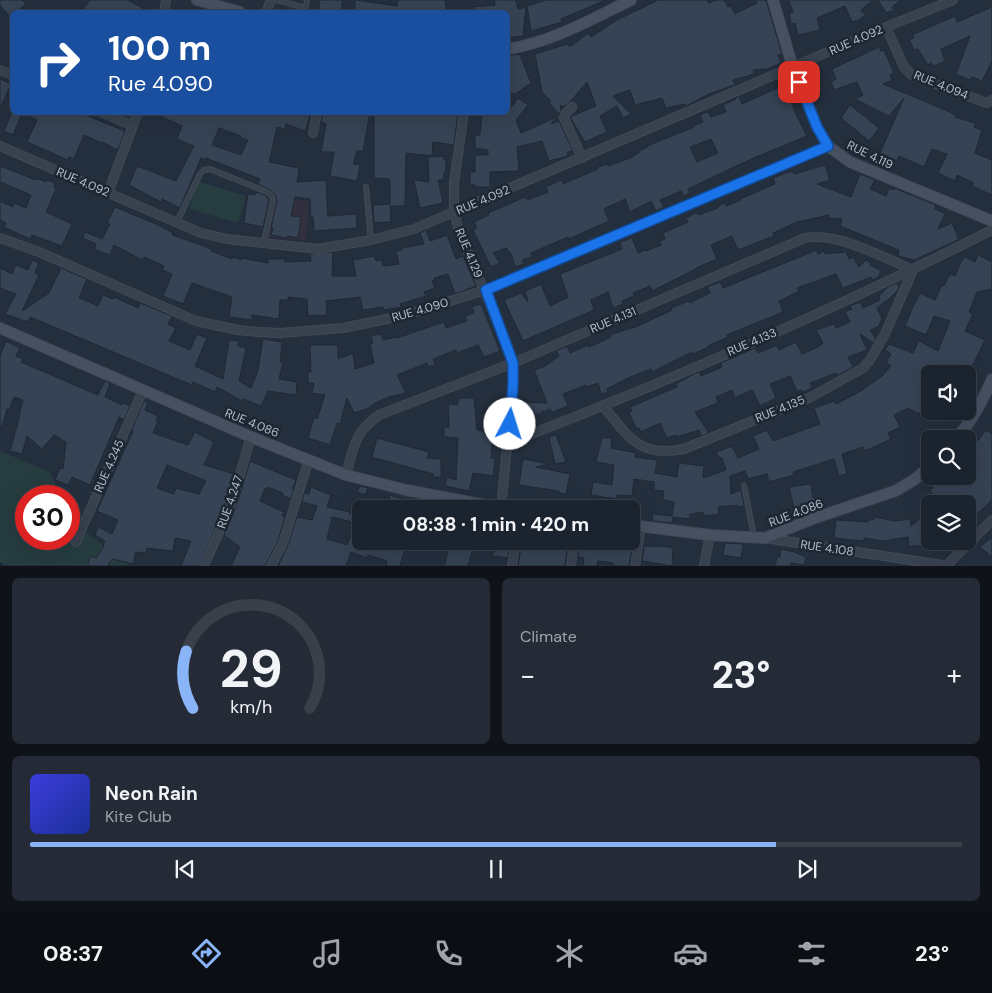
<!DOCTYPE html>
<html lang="en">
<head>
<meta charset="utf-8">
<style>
	body { margin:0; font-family:"DM Sans",sans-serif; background:#242b36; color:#f1f3f6; height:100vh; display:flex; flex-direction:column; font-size:19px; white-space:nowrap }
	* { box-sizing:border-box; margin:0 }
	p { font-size:16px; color:#a0a4aa }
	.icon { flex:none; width:28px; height:28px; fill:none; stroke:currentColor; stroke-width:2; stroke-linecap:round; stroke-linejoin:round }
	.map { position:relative; height:566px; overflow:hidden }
	.drawer { display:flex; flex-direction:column; gap:12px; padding:12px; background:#0f1319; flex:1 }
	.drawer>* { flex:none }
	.hud { position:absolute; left:10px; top:10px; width:500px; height:105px; border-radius:8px; box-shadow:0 5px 20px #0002,0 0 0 1px #39404a; background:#1a4fa0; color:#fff; overflow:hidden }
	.tools { position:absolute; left:921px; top:365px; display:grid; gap:10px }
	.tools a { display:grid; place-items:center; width:55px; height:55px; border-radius:8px; background:#1b232e; box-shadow:0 5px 20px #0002,0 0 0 1px #39404a; font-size:25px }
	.speed { position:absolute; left:15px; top:485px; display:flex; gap:10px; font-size:25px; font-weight:700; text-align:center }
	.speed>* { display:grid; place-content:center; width:65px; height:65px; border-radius:50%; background:#1b232e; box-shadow:0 5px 20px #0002,0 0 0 1px #39404a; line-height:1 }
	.speed .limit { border:8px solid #d22; background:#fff; color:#111 }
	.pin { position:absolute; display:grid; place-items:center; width:42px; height:42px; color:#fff; margin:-21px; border-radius:10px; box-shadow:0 2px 8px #0006 }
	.me { position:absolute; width:55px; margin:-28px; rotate:5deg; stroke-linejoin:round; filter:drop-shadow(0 0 4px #0008) }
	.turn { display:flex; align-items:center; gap:18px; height:105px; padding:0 15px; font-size:22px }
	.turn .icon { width:65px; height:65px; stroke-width:2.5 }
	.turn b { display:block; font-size:35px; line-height:42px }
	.big { font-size:38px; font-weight:700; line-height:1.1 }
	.drawer .card { flex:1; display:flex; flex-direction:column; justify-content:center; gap:8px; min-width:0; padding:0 18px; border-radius:8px; background:#242b36 }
	.drawer .dial { align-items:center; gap:0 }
	.dial svg { height:130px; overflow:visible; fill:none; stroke:#39404a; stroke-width:7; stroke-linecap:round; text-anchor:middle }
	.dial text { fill:#f1f3f6; stroke:none }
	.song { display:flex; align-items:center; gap:15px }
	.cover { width:60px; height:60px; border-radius:8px; background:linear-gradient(135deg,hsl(240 70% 55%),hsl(230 70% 35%)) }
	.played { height:5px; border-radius:2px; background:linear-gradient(90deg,#8ab4f8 80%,#39404a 80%) }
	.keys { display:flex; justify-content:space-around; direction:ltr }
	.heat { display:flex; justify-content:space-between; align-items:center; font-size:28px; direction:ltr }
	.drawer .tiles { flex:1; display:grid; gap:12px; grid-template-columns:1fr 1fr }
	.card:last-child { grid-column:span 2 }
	.trip { position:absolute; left:352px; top:500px; width:288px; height:50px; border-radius:8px; background:#1b232e; box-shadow:0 5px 20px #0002,0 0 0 1px #39404a; font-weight:700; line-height:50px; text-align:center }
	.menu { display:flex; height:80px; justify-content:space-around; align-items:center; background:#0b0e12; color:#a0a4aa }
	.menu .icon { width:35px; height:35px }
	.menu .active { color:#8ab4f8 }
	.menu b { font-size:22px; color:#f1f3f6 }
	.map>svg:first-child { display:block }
	.medical { fill:#32303f }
	.green { fill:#263c3f }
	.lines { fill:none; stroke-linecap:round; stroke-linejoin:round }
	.stream { stroke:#17263c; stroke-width:2.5 }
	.building { fill:#364354; stroke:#1f2835; fill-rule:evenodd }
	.lane-casing { stroke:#414a57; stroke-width:6 }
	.street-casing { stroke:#414a57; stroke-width:10 }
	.secondary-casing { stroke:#414a57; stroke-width:12 }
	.lane { stroke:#38414e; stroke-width:4 }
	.street { stroke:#38414e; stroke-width:8 }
	.secondary { stroke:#465061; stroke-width:10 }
	.route-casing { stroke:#114b97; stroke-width:12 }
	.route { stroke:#1a73e8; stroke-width:9 }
	.labels { text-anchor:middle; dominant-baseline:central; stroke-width:5; stroke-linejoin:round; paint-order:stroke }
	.street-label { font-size:12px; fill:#b4bcc9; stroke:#1d2633 }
</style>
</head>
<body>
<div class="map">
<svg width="992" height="566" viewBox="0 0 992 566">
	<rect width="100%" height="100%" fill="#242f3e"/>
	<path class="medical" d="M276 197 309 201 306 240 267 237Z"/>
	<path class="green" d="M197 181 246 196 238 223 189 209Z
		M0 451 50 472 61 496H26V539H69V515L72 522 129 565H0Z"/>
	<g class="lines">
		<path class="stream" d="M0 564 3 566"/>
	</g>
	<path class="building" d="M0 0H22L26 4 16 12H12L10 17 0 5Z
		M90 0H128L150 12H119L114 10 112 12H81Z
		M321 0H342V12H319V2Z
		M355 0 397 6 398 0H445L447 12H355Z
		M494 0H516L518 9 526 7 523 36 508 38V12H473V7L495 5Z
		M546 0H606L561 19 562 22 531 31 527 6Z
		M658 0H707L709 3 716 0H724L728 7 731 6 735 14 757 3 756 0H766L782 54 778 55 781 63 767 69 753 70 754 74 733 80 735 85 711 93 686 106 685 104 666 108 662 98 635 105 630 90 613 96 631 114 623 118 617 106 600 116 607 132 585 142 570 117 596 106 587 82 570 102 565 106H560L561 110 559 114 549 103 551 101 542 92 535 54 567 44 570 47 588 33 591 37 617 20Z
		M789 0H873L861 10 865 15 859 20 852 22 845 6 817 18 820 30 798 35 795 23 791 24 789 13 793 12Z
		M878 0H902L892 7 894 10 886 13Z
		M992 7V61L982 81 972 77 970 80 956 74 970 36 941 49 945 61 934 66 931 63 928 65 918 49 914 50 909 39 914 38 912 35 955 16 957 22Z
		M879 47 881 51 884 50 894 73 890 75 892 80 883 84 929 103 956 115 955 117 975 123 974 127 982 130 975 153 992 160V195L972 186 974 183 957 175 955 181 938 173 947 154 932 149 924 167 899 156 897 161 880 153 904 98 889 116 855 99 863 95 857 82 834 90 831 82 836 79 832 69Z
		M518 54 520 55 531 83 515 94 508 92V56Z
		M0 79 11 84 0 109Z
		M784 85 795 110H794L807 136 749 160 688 189 690 193 684 196 681 191 660 200 664 207 656 211 651 201 630 212 625 199 604 209 609 221 569 239 568 237 531 253 532 257 522 260 524 264 518 266H515L511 254 506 248 493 253 500 263 491 267 473 230 477 228 474 222 489 215 488 213 525 197 527 200 548 192 546 187 561 180 563 184 598 169 597 167 607 164 608 166 630 158 639 153V151L648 147 647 146 694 127 693 126 703 122 700 115 708 112 711 117 726 112 723 105 736 99 735 98 739 96 742 104ZM711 139 718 153 697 162 690 147Z
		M518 98 528 105 516 120 521 133 557 117 551 124 559 121 573 151 567 152 568 156 549 161 542 141 517 147 519 171 490 172V187H475V185L470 184V172H475V155H488V150L475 148V135H480L482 112H508Z
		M850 105 879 128 869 141 841 118Z
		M12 112H78L125 131 119 148 115 149 103 142 102 143 84 135 74 159 69 157 68 160 27 142 37 120 22 113 13 135 4 131Z
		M151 112H311L305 131 286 124 285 129 277 127 269 162 299 168 297 182 326 180 328 216 356 214 357 228 314 231 313 217H311L310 199 295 197 291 216 301 217 298 238 287 236 286 238 271 235 273 228H271L277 200 275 194 269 189 258 184 260 179 206 158V160L201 158 180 208 162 199 161 202 129 185 137 166 176 181 194 146 177 139 182 126ZM219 128 241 136 240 138 248 140 241 155 212 145Z
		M323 112H370L363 151H357L353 164 360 165 357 181 330 176 334 152H321L326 124 321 122Z
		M374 112 458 113 454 145 433 142 432 156 406 153 405 206H390L391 222 374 223 373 205 390 204V179L374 178Z
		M444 156V160H446V172H444V180H438L443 203 420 208 414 180 429 182 428 157Z
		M825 165 830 180 817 184 851 197 860 174 875 180 870 189 886 196 889 188 893 190 894 188 936 205 935 209 945 214 938 229 952 223 958 237V240L914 260 898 256 899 250 840 226 842 219 829 218V215L797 222 773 233 774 236 738 250 732 236 711 245 717 259 696 268V269L652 291 650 286 633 293 634 296 622 301 623 304 613 308 608 292 591 300 594 310 523 341 504 300 521 293 527 301H528L525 291 541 284 550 306 568 297 560 274 622 249 620 242 632 238 638 253 645 250 646 251 661 245 659 241 665 239 663 233 688 222 686 218 697 212 698 215 718 208V206L725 203 726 206 741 200 740 199 775 184 773 178 786 173 792 171 794 174Z
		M0 166 36 180V178L46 182 47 180 55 183 54 186 56 189 46 212 72 224 62 246 32 235 30 239 4 227 6 223 0 220V201L13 207 14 203 26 208 31 195 0 182Z
		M256 192 265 195 269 200 263 227 244 223 248 194 255 195Z
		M115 207 156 224 173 233 172 235 212 249 211 251 232 259 233 257 242 260V258L268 263V259H285V262L311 261 310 254 333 252 332 276H356L353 260 374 256 376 261 382 260 383 266 399 264 396 251 402 250V248L424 244 420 233 426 230 430 241 447 235 456 259 463 256 476 286 455 294 448 274 434 278 435 280 432 281 435 288 424 292 426 296 400 304 401 307 384 310 383 307 363 310 360 297 326 301 327 315 308 316 307 299 288 297V300H280L279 319 252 315V320L229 317 232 297 192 283 183 304 163 296 172 274 162 270 164 266 144 257 142 260 114 245 110 255 94 249 96 244 83 238 85 232 102 239 110 224 107 223Z
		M817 250 818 254 824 251 825 254 846 252 849 259 853 257 859 267 866 260 872 264 870 265 880 270V276L872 280 871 277 843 288 836 274 797 288 799 291 779 301 783 312 727 335 728 337 708 346 709 347 693 354 692 352 652 372 651 369 628 378 607 389 608 392 601 394 598 383 587 387 586 385 563 394 568 406 552 412 550 409 543 412 542 410V413L531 417 525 402 547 403 534 370 545 366 559 356 556 351 567 346 570 353 588 345 589 347 596 344 611 337 610 335 634 327V328L672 310 671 308 689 301 690 303 710 293 707 287 720 282 723 288Z
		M978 255 992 262V289L977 292 969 312 973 314 965 331 985 340 971 369 969 368 966 374 956 370 954 374H930V394L919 414 908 408 894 415 900 427 888 433 891 439 865 451 863 447 842 454 847 474 839 476 834 459 793 472 794 475 769 482 767 474 748 479 745 471 730 476 731 494 741 490 744 506 737 507V505L718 507 719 514 704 516 703 512 690 514 689 519 673 517 672 523 652 521 653 514 672 516 674 502 663 500 664 491 654 490V482L634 479 632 496 617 495V499L591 495 593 482 612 485 614 465 596 462 602 438H612L611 448 636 453 635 457 657 460 655 473 677 477 679 463 704 466 703 478 726 470 722 458H719L716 452 732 446 738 458 759 449 753 436 767 430 773 441 820 424 814 408 834 401 836 404 861 391 882 376 891 366 886 362 891 354 885 350 889 344 913 353 919 341 938 351 950 321 934 316 926 335 905 326 912 309 920 293 935 300 942 285 944 286 950 274 955 276 962 260 965 257 975 262Z
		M32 260 39 263 35 273 39 275 22 311 49 293 61 268 87 279 79 298 98 306 103 295 113 299 114 297 138 308 140 303 172 316 168 324 176 328 169 341 190 350 197 334 207 338 195 366 223 379 229 340 239 341 238 346 246 348 239 381 251 388 258 370 263 339 282 342 280 362H283L279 379 297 382 296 395 268 391 261 406 243 399 242 401 217 387 215 392 193 382 192 385 30 317 28 322 5 314 16 294 0 288V268L12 274 16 265 28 270Z
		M896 283 899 287 898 290 889 299 877 308 882 319 878 327 870 330 876 339 874 343 860 334 867 350 848 357 853 367 837 376 836 373 810 383 812 388 802 392 801 390 797 391 790 376 770 384 776 398 760 406 752 390 735 398 732 390 716 397 718 403 695 412 709 433 701 436 699 430 677 437 676 435 667 438 660 423 641 432 639 428H636L629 412 632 411 630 407 677 387 676 384 694 374 699 372 701 376 722 367 721 363 755 348 758 353 777 345 779 350 796 342 802 354 818 347 823 343 816 330 834 324 836 328 850 322 845 312 852 309 850 306 860 302 863 308 880 300 879 296 888 287Z
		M481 304 500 351 484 357 478 345 457 353 456 350 433 359 435 365 428 367 427 363 397 375 406 393 389 397 373 404 369 408 354 413 347 398 340 424 337 423 330 445 308 438 314 418 317 419 325 395 312 393 314 383H308V372H311L310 345H338V359L353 353 355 369 374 363 370 344 373 343 371 336 381 334 383 340 397 337V338L444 322 446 328 467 321 465 316 474 313 472 307Z
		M6 341 20 348 16 356 23 359 21 362 98 395 105 381 110 383 105 397 122 405 123 403 130 406 124 420 119 417 90 485 72 477 68 485 55 480 60 468 63 469 66 442 54 435 42 449 27 436 22 454 10 451 20 415 19 414 23 400 14 397 9 410 7 409 2 427 0 426V356Z
		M459 398H474L477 430 493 433 491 458 495 459 493 476 473 473 469 491 445 486 447 477 456 480 458 438 444 437V427H449L448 404 457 405Z
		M144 401 148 403 145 410 158 416 156 420 158 421 153 433 188 445 195 432 214 442 204 465 234 474 226 503 199 566H181L191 541 175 538 173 551 147 548 146 553 137 552 135 553 134 564 112 559 108 565 109 566H90L88 563 91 556 96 558 104 546 103 545 105 541 95 535 98 527 112 534 118 520 97 511 133 431H131ZM167 465 206 481 199 494 176 488 174 494 157 488Z
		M986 430 992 434V500L968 522V504H938L930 490 933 488 928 482 935 476H945L948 480 952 476H968V456L977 446 975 444Z
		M556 435 566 462 555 464 549 437Z
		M377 438 429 452 427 458 441 459V477H433V474L372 457Z
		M523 459 550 464 536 467 570 474 566 494 559 493V491L519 485Z
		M250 461 296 480 292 489H294L291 499 282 495 283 493 268 487 267 489 265 488 260 501 284 512 282 516H285L278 541 265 566H231L240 547 224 535 236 507Z
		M811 484 813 498 815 497 816 505 794 508 789 487Z
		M360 486 368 488 365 495 357 492Z
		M311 487 331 495 327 507 350 512 349 513 353 515 351 522 332 517 327 539 347 545 350 537 373 545V541H407L400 566H386L387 561 368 555 367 558 351 552 346 566H278L288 545 297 517 312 520 317 506 302 502 304 493 309 494Z
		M390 495 405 500 403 509H386Z
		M930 511V546H909L908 537 883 541 864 538V541L834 538 836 520 868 522V520H873L874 517 895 521 910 519 911 526Z
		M992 537V557L980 547Z
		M480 541H510L508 558 492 556 495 550H482Z
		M522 541H568L565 566H518Z
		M593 541 633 543 629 566H613V563L598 561 597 566H583L584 558 578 557 579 550 581 551 582 544 593 546Z
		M451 542 473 548 468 566H444Z
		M725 543 743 544 741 558 723 555Z
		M644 546 671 547 673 550 672 566 642 561Z
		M781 549 794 552 806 557 804 565 791 563V566H775L777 557H780Z"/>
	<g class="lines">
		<defs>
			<path id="lane" d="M277 0 305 8
				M305 12 307 0
				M366 187 371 240
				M177 222 200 174 204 170 210 169 267 192 272 196 273 200 264 242
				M744 486 754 536"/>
			<path id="street" d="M164 12 166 0
				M266 12 271 0
				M886 27 904 67 912 75 987 103 992 100
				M0 70 12 75
				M572 107 565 114 564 118 582 158
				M101 112 133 126
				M464 112 454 183V212L459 231 508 347 513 363V385L501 508
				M313 133 317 112
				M0 146 201 233 227 239 318 249 371 240 414 229 886 27 953 0
				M108 193 138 112
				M0 238 39 252 196 321 238 330 259 332 280 333 343 328 406 315 485 290 828 146
				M508 443C672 380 834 310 992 230
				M346 475C354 446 354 433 379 415L513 363 805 238C835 231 885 258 913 270L885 334 870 360 863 368 811 397 684 449C639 458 629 437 603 406
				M765 538 949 566
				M76 542 143 390
				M947 565 992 520
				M204 566 231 505 251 437
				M271 566 283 543 309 459
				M512 566 516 541
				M571 566 574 541
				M635 566 641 526
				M704 566 710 535"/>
			<path id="secondary" d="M197 0 240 12
				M773 0 793 68 817 127 828 146 850 162 992 221
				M508 49C552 42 592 19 631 0
				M0 328 251 437 346 475 406 490 505 509
				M956 439C972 421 983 401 992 379
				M631 525 710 535 765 538 815 518 895 491 914 480 930 466"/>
		</defs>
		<use href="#lane" class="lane-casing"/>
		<use href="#street" class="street-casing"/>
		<use href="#secondary" class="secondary-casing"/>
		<use href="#lane" class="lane"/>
		<use href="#street" class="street"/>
		<use href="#secondary" class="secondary"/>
	</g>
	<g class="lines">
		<defs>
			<path id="route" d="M510 424 513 385V363L486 290 828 146 817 127 799 82"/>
		</defs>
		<use href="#route" class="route-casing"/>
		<use href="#route" class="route"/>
	</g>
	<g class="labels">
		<g class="street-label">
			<text transform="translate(856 40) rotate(-24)">RUE 4.092</text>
			<text transform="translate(941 85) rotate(22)">RUE 4.094</text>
			<text transform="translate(870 155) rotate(26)">RUE 4.119</text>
			<text transform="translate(83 182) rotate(23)">RUE 4.092</text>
			<text transform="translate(483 200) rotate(-23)">RUE 4.092</text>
			<text transform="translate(469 253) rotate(67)">RUE 4.129</text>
			<text transform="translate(420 310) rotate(-16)">RUE 4.090</text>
			<text transform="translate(613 320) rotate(-23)">RUE 4.131</text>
			<text transform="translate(752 342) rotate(-23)">RUE 4.133</text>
			<text transform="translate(780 409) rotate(-22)">RUE 4.135</text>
			<text transform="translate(252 423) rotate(22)">RUE 4.086</text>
			<text transform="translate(109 466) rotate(-66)">RUE 4.245</text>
			<text transform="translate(230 502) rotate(-71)">RUE 4.247</text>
			<text transform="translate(796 513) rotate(-21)">RUE 4.086</text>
			<text transform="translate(827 548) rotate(8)">RUE 4.108</text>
		</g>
	</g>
</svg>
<div class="tools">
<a><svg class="icon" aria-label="sound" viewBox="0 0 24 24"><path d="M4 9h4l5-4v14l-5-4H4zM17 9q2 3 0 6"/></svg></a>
<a><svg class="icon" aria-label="search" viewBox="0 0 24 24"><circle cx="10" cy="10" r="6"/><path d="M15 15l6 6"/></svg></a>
<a><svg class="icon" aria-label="layers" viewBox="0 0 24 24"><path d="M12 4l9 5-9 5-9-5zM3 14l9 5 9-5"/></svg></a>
</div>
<div class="speed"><div class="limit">30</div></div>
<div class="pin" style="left:799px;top:82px;background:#d93025"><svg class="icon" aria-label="arrive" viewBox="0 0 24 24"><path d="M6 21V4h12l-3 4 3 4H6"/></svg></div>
<svg class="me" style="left:510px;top:424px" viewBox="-20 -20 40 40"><circle r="19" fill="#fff"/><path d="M0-13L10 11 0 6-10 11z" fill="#1a73e8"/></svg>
<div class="trip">08:38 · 1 min · 420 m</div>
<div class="hud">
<div class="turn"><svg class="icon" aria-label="right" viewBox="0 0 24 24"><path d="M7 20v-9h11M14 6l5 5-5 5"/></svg><div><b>100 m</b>Rue 4.090</div></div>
</div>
</div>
<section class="drawer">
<div class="tiles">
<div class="card dial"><svg viewBox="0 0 100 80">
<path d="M14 69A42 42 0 1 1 86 69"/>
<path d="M14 69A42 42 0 0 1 10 34" stroke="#8ab4f8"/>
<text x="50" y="56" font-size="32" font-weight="700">29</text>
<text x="50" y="72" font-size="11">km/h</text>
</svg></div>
<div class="card"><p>Climate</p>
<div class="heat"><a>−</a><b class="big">23°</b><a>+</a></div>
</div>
<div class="card">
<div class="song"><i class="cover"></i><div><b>Neon Rain</b><p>Kite Club</p></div></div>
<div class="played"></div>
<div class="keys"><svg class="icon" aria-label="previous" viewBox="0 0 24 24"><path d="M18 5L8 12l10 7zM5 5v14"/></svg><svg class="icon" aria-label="pause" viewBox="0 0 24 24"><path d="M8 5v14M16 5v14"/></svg><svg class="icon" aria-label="next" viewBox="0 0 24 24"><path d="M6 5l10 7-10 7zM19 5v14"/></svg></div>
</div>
</div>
</section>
<nav class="menu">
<b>08:37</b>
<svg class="icon active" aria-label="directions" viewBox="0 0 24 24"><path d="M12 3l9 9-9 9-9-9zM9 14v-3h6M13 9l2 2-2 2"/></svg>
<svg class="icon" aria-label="music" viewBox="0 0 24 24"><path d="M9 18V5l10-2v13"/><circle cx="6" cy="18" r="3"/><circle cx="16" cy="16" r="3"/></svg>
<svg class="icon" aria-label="phone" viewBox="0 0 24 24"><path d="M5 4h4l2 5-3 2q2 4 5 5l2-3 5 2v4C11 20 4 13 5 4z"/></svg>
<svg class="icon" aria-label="climate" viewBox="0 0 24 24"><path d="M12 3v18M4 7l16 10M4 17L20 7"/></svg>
<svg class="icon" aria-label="car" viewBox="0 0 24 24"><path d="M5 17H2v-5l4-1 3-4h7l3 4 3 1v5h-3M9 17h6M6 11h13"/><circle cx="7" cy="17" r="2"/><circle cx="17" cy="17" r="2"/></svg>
<svg class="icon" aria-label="filters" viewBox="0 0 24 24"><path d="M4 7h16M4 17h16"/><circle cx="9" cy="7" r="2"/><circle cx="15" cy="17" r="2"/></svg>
<b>23°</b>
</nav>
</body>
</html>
